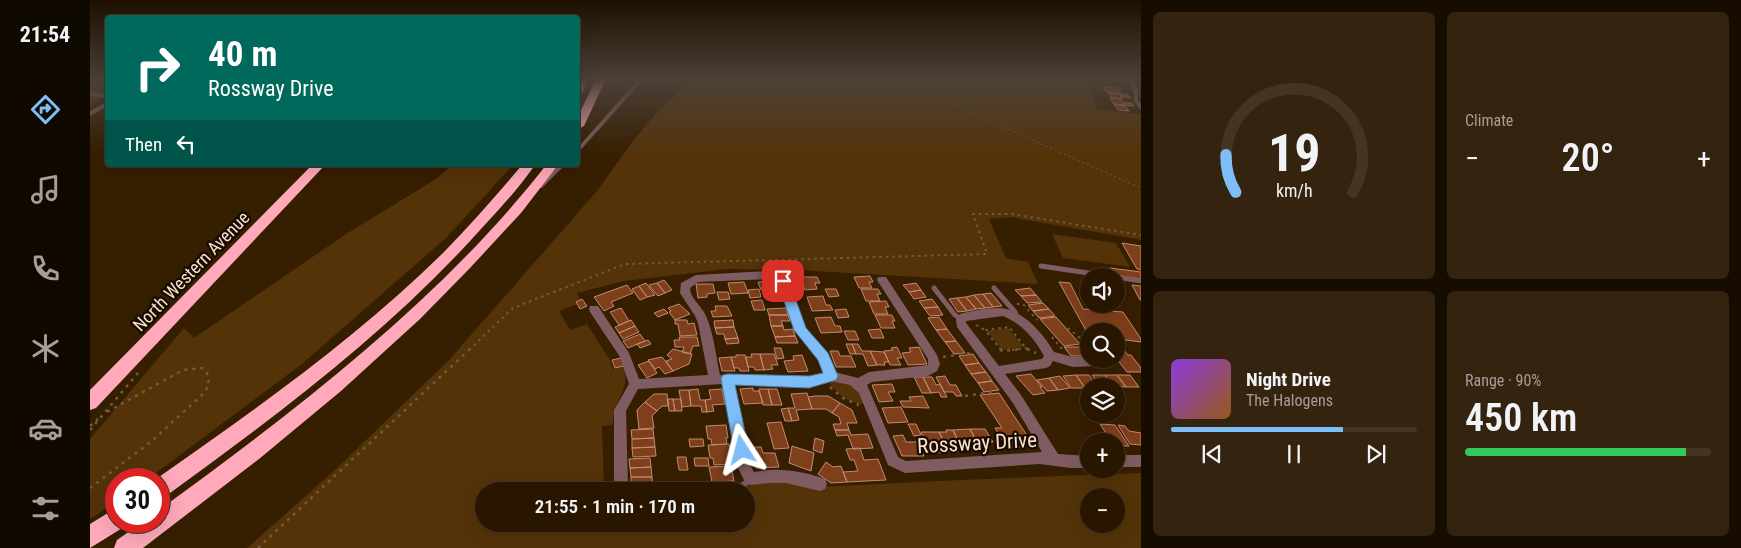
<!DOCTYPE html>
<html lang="en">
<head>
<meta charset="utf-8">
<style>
	body { margin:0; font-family:"Roboto Condensed",sans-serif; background:#34230f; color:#f1f3f6; height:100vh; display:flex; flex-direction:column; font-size:19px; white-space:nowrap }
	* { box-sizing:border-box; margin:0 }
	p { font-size:16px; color:#a59f99 }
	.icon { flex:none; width:28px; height:28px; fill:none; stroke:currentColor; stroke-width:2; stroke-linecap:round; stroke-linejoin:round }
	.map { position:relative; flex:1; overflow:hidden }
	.panel { display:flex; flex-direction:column; gap:12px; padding:12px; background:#160c00; width:600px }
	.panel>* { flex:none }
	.banner { position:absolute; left:15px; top:15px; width:475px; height:152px; border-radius:5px; box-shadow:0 5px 20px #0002,0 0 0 1px #443522; background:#00695c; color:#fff; overflow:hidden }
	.buttons { position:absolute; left:990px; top:268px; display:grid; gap:10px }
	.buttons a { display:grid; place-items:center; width:45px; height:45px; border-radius:50%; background:#281600; box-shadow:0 5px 20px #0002,0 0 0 1px #443522; font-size:25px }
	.speed { position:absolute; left:15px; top:468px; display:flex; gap:10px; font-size:25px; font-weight:700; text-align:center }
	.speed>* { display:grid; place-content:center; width:65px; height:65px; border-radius:50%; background:#281600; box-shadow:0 5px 20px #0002,0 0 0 1px #443522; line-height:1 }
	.speed .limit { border:8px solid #d22; background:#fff; color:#111 }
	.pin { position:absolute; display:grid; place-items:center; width:42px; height:42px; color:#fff; margin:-21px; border-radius:10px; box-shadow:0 2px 8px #0006 }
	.me { position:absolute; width:55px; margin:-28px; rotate:351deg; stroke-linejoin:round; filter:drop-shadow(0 0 4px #0008) }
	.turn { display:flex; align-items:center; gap:18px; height:105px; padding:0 20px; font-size:22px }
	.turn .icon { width:65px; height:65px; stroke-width:2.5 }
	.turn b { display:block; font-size:35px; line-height:42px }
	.then { display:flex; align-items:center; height:48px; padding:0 20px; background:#0003; gap:10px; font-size:19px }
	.big { font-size:38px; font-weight:600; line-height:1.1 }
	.panel .card { flex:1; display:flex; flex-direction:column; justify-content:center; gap:8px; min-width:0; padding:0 18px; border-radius:8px; background:#34230f }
	.panel .dial { align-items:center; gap:0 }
	.dial svg { height:130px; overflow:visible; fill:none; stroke:#443522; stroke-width:7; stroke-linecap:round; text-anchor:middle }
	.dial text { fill:#f1f3f6; stroke:none }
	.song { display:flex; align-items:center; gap:15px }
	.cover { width:60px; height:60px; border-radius:8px; background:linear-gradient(135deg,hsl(270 70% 55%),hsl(30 70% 35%)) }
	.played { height:5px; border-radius:2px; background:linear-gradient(90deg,#7dbef9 70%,#443522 70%) }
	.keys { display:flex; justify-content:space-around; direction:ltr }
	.heat { display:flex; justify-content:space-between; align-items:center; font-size:28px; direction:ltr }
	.charge { height:8px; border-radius:4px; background:linear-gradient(90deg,#34c759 90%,#443522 0) }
	.panel .tiles { flex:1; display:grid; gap:12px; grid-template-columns:repeat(2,1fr) }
	.trip { position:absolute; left:385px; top:482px; width:280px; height:50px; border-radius:25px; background:#281600; box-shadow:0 5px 20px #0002,0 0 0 1px #443522; font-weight:600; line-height:50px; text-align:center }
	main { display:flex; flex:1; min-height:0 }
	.dock { display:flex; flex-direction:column; width:90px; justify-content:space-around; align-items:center; background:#100900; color:#a59f99 }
	.dock .icon { width:35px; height:35px }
	.dock .current { color:#7dbef9 }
	.dock b { font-size:22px; color:#f1f3f6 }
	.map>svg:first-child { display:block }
	.green { fill:#543309; fill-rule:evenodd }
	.building { fill:#803f1b; stroke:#c08c73 }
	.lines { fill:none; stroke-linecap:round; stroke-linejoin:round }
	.path-far2 { stroke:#715a3e; stroke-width:1; stroke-dasharray:2 3; stroke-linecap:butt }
	.path-far1 { stroke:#715a3e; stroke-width:2; stroke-dasharray:2.5 4; stroke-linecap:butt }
	.path { stroke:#715a3e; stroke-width:2.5; stroke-dasharray:3 5; stroke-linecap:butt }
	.lane-far2 { stroke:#7f5c62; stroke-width:4 }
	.lane-far1 { stroke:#7f5c62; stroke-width:5 }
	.lane { stroke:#7f5c62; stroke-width:6 }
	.street { fill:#7f5c62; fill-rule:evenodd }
	.highway { fill:#ffa9ba; fill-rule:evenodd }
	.route { fill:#7dbef9; stroke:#517ca2 }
	.labels { text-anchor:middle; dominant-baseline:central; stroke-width:4.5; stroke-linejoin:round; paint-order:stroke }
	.street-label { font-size:18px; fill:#f7e1cc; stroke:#170a00 }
	.near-street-label { font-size:21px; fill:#f7e1cc; stroke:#170a00 }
</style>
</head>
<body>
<main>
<nav class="dock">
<b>21:54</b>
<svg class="icon current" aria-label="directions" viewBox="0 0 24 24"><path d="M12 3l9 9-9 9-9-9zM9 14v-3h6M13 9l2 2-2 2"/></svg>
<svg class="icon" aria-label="music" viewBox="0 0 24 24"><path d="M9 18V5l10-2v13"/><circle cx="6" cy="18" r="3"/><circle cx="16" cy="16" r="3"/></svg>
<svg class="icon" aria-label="phone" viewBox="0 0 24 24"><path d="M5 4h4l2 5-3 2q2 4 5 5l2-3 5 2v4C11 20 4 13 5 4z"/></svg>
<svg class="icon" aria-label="climate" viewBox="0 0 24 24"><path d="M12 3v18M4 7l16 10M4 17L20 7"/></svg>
<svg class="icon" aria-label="car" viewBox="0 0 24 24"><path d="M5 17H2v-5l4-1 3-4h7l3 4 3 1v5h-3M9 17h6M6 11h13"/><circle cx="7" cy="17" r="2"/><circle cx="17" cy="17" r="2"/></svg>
<svg class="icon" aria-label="filters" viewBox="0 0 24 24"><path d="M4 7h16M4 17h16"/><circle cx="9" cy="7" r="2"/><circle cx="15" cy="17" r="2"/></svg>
</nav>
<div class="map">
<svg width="1051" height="548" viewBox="0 0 1051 548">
	<rect width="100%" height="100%" fill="#361e00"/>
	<path class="green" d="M0 79H17V95L0 105Z
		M603 79H996L1007 109 1051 114V240L921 217 899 219 916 258 938 262 948 284 707 270 637 269 534 281 487 293 490 300 486 302 488 304 469 311 480 330 497 324 520 360 523 369 535 367C538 392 529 393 524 413 523 417 524 421 522 425L512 426 514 488H538L539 491H394V524H656V491H651C679 468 699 488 727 487 835 481 943 477 1051 473V548H157L245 470 359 360 507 191 543 141 569 110ZM999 496H1026V524H999Z
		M362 165H423L357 237 212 364 58 479H26V502L0 519V439L94 328 104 338 256 234 346 179Z
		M962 234 1026 243 1040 267 973 258Z
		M918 328 934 347 912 350 897 331Z
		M743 381C763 384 767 386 775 404 759 404 747 394 739 382Z"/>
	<path class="building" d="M1012 87 1027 88 1031 94 1018 92Z
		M1018 93 1038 95 1041 98 1030 96 1033 99 1022 98Z
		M1020 98 1030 99 1033 103H1041L1044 106 1024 104Z
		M1024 104 1035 106 1039 111 1028 110Z
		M1032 243 1051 246V270L1047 269Z
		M1020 268 1051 272V279L1024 275Z
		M780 276 783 282H779L782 288H769L764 277Z
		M710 277H727L730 283H725L727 289 715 290Z
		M574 280 582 290 575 293 567 283Z
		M685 281 690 294H682L680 290H671L668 282Z
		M654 282 658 293 641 294 638 283Z
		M969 282 980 283 993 309 1033 312 1051 339V342L1028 339 1030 343H1026V331H999V336Z
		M556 283 565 295 557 297 549 286Z
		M567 283 575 293 568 296 559 285Z
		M826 283 831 290 819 292 813 285Z
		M606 284H623L625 293 617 294V297L608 298Z
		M537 285 543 293 521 302 524 306 514 311 504 297Z
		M1042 285 1051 286V300H1050Z
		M549 286 557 297 550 300 542 289Z
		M940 288 946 295 931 296 925 290Z
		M669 289 671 297 660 298 658 290Z
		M735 289H746L749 296 739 297Z
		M771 289H788L791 294H787L790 301H776Z
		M831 290 836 297 824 299 819 292Z
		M627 292H638L640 299 629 300Z
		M901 293 912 306 903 307 893 294Z
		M893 294 903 307 895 308 884 295Z
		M884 295 895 308 886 309 876 297Z
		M946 295 952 302 937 303 931 296Z
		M733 296 736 305H740L743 310 722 311 717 297Z
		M876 297 886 309 877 311 867 298Z
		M867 298 877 311 868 312 859 299Z
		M492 299 497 306 490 309 486 302Z
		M842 299 848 307 834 308 829 301Z
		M672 300 675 310H664L661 301Z
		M796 301 799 307H795L798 314H784L779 302Z
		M953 303 959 309 943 311 938 305Z
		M589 304 600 314 585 320 579 312 581 311 578 308Z
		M625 306H637L642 316 623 317 621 311H626Z
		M848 307 853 315 840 316 834 308Z
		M531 308 539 321 529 325 520 312Z
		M696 308 698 315H679L677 309Z
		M574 309 578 313 568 317 564 313Z
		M756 309 759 317 748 318 745 310Z
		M959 309 965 316 949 318 943 311Z
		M679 315H698L700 321H691L693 326H681Z
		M785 315H802L805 321H802L805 328H791Z
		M741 317 745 326H750L752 332 731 333 725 318Z
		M849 317 857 329 846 330 838 318Z
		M966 317 990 344 974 346 950 319Z
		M541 320 545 326 529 333 525 327Z
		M585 320H597L598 324 604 323 607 335 590 336 588 324H585Z
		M643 320 644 327 625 328 624 321Z
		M545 326 549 332 533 339 529 333Z
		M681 326H693L694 330 703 329 705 336 685 337Z
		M644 327 648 338 635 339 634 334H627L625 328Z
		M790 329 794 338H782L778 330Z
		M857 329 866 341 855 342 846 330Z
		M754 331H765L769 340H758Z
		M550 334 555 341 538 348 533 341Z
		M705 336 708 343H687L685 337Z
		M589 337H607L609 346H603L600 354 592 352 594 347H585L584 340H590Z
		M648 338 649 343 637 344 635 339Z
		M558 340 561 344 550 348 547 344Z
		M866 341 875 353 864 354 855 342Z
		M756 344H762L766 354H760Z
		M762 344H768L772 351H780L787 365 778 366 773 354H766Z
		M807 347 812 358H807L811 365H800L794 351 803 350 801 348Z
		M829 347 837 364 818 365 812 353 821 352 819 348Z
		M974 347H996L999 351V356H981Z
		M684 348H691L694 358 687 359Z
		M583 349 602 354 599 364 583 371 576 361 582 359 577 355Z
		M1026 349H1033L1038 355H1041L1051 368V372H1037L1026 358Z
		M740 351H748L750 356H761L766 367H746Z
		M780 351 794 352 799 362H794L795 365H787Z
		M661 354H670L674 370H665L664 367H658L656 357H662Z
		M670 354H684L688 365H681L683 369 674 370Z
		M883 354 889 363 875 365 869 356Z
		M646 355H655L659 371H650L649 368H644L641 357H646Z
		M712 355 718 371 698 372 694 361 704 360 703 356Z
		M572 357 583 371 575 374 569 367 565 369 558 360Z
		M641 357 645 371H632L629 358Z
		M531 358 534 366 525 368 522 360Z
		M559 361 567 373 557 378 548 365Z
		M889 363 896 372 881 374 875 365Z
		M896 372 902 381 888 383 881 374Z
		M941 374 952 387H950L955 393 943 395 926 376Z
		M986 375 995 388H981L973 376Z
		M986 375H999L1007 386 995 388Z
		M1002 375H1015L1023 386H1010Z
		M1015 375H1027L1036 387 1023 386Z
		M1027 375H1040L1049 387H1036Z
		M855 376 860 385H866L872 396H866L863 392H854L846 377Z
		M970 376 980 388 968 390 959 378Z
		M824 377H833L841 393H832Z
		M833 377H842L846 385 850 384 857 397H851L849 392 841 393Z
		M959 378 968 390 957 391 947 380Z
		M902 381 909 390 894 392 888 383Z
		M802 384 805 392H798L803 401 789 402 782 385Z
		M663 388V391H669L673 403 654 404 650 389Z
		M608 389 610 400H615L617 412H612L611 406H601L599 390Z
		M632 389 635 404 622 405 624 411 617 412 615 400 621 399 619 390Z
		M669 389H678L682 405H673Z
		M678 389H687L692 405H682Z
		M589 390H599L601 406 592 407Z
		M717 393 722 409 706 410 709 420 702 421 698 408H705L701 394Z
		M909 393 938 437 934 447 917 448 905 428H912L890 395Z
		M564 394H577L578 406H572L567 411 555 402Z
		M725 396H738L750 403 742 413 736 409H722L718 397Z
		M833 396 839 408 813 407 810 401H821L819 397Z
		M578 399H583L585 411H579Z
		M583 399H591L592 411H585Z
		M555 402 567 411 562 416 564 428 549 429 547 410Z
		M750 403 762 410 767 423H757L759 430H745L743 424H751L749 417 742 413Z
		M811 407 818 422 798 423 792 408Z
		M698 408 702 421H695L691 409Z
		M691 422 699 448 684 449 677 423Z
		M818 424H826L831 435 824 436Z
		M1010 424 1025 425 1039 446H1026V441H1021Z
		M636 425 638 438H636L637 444 622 445 621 439H618L616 426Z
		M1028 425 1035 426 1039 431 1051 433V445L1040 444Z
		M563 429 564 438 542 439 541 430Z
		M880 429H895L903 442H896L899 448H890Z
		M880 429 890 448 880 449 877 443H869L863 430Z
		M745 430H759L761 435 778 434 783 448 763 449 758 435 747 436Z
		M856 430H863L869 443H864L868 452H859L849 432H857Z
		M831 432H849L859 452 849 453 845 444H837Z
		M813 435 816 442H827L834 456H812L803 436Z
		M564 438 565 447 542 448V439Z
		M725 438 734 441 732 453 723 450Z
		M599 439H613L614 446 600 447Z
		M639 444 642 457H639L640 464 624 465 623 458H620L618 445Z
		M702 446 724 453 721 471 699 463Z
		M565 447 566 456 543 457 542 448Z
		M661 447H671L673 453H685L689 467 666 468Z
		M770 448 774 460 788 459 796 480 757 482 753 472 768 471 764 460H760L756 449Z
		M587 457H596L598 470H589Z
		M560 458 561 467 540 468 539 459Z
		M604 458H618L619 466H605Z
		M736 462 743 467 751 466 757 482 741 483 728 474Z
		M641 466 644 481 622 482 619 467Z
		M561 467 562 477H541L540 468Z
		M541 477H562L563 486 541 487Z"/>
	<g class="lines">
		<path class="path-far2" d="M805 79 1051 188"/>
		<path class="path-far1" d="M927 304H933L947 320
			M886 325 895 330
			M978 328 999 346
			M962 337 972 349
			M936 348 940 350
			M379 350 423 308 535 264 897 254 883 214H921L1051 235
			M911 350 895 330 919 327 936 348
			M922 350 936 348"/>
		<path class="path" d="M910 349 912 351 932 349
			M937 349 946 353
			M853 357 880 353
			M740 387 753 398 769 405
			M875 396 907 391
			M0 426 8 419
			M0 430 48 373
			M0 488 63 440 114 393 119 385 117 373 112 368 93 370 15 413
			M168 548 380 349"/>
		<path class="lane-far2" d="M1046 93V101L1051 107
			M0 94 18 96
			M488 150 547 84
			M451 186 472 165"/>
		<path class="lane-far1" d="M951 266 1019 276
			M1026 277 1051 281
			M844 288 865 315 871 319
			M904 288 925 312 927 317"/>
		<path class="lane" d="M585 489 649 488 660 480"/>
		<path class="street" d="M1037 79H1044L1049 93 1048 94H1044Z
			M18 101V106L0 116V111Z
			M679 271 694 276 699 281 716 328 737 354 745 372 768 378 779 372 838 365V359L787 280 788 277H796L847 355 850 364 847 371 838 376 782 382 777 385 808 457 816 461 952 452 923 403 867 327 866 319 870 314C880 311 907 306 916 309 937 314 954 335 964 352L983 357H999V359H1026V356L1028 357 1030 360 1028 363 1024 365 983 367 963 361 960 366 956 368 915 374 931 395 968 454 999 456V468H981L950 464 815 473 798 465 769 393 760 385 741 381 719 387 645 384 660 465 664 472C687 467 713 471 735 479L737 484 735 489 730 491 696 483H679L661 485 656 484 647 466 633 384 548 389 536 411 538 487 536 491H526L524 487V410L539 384 530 357 500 312 499 309 500 306H508L539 353 549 379 618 375 608 323 605 316 590 293 591 283 606 275ZM678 279 686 282 690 286 706 330 728 359 734 373 719 377 630 375C626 356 623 328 614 312 609 304 600 297 600 288L608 282ZM913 316C931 323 945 339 954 356L952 359 909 366 876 323V321Z
			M1026 455H1051V467H1026Z"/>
		<path class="highway" d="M488 79H498L493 92 488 95Z
			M506 79H516L494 126 488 129V116Z
			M222 165H235L6 408 0 410V390Z
			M432 165H445C426 192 403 216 381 240 291 338 183 418 76 496L69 499V479H66C166 409 267 338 354 252 381 224 407 195 432 165Z
			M456 165H468L431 213 380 268 330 319 251 391 169 459 53 548H24L27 540 54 521H69V510C204 412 353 298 456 165Z
			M26 508V521H36L34 527 0 548V524Z"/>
	</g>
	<linearGradient id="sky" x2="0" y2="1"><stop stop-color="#1e1000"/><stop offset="0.51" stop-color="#4c4137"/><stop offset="1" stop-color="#4c4137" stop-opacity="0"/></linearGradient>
	<rect width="1051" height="156" fill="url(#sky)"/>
	<path class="route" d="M693 277 699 281 716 328 738 353 748 376 746 380 719 388 645 385 659 450 657 454 652 456 647 454 644 450 631 379 633 375 638 374 719 376 733 373 728 360 704 330 687 281Z"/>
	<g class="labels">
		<g class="street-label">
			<text transform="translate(101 271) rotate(-46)">North Western Avenue</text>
		</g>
		<g class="near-street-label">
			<text transform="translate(887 443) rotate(-3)">Rossway Drive</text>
		</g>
	</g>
</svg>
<div class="buttons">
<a><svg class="icon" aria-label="sound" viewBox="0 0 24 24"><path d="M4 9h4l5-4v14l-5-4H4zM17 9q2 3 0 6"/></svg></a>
<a><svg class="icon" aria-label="search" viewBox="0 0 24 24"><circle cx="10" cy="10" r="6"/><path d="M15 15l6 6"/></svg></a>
<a><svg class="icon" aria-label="layers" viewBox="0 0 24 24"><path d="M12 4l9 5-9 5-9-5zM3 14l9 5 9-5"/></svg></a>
<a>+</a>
<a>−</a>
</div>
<div class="speed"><div class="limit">30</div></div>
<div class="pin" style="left:693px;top:281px;background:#d93025"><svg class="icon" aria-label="arrive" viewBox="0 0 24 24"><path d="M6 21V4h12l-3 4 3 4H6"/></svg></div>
<svg class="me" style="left:652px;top:450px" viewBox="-20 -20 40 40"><path d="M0-17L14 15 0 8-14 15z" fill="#7dbef9" stroke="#fff" stroke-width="4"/></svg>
<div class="trip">21:55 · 1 min · 170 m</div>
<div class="banner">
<div class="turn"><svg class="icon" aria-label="right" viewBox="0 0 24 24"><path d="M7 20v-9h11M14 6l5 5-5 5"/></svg><div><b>40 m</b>Rossway Drive</div></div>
<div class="then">Then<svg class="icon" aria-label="left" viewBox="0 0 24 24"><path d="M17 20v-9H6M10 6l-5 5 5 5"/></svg></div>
</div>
</div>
<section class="panel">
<div class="tiles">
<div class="card dial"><svg viewBox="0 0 100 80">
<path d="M14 69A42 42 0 1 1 86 69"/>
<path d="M14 69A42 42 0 0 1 8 46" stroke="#7dbef9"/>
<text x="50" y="56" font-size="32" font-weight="700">19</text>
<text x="50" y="72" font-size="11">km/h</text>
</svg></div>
<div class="card"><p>Climate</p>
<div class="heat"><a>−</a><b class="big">20°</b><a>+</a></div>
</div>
<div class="card">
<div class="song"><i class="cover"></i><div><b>Night Drive</b><p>The Halogens</p></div></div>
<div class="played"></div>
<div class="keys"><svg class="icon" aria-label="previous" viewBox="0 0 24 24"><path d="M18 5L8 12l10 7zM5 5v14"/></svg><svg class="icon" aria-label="pause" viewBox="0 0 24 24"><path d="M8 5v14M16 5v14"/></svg><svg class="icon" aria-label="next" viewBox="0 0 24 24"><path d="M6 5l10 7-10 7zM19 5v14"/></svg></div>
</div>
<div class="card"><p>Range · 90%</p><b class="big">450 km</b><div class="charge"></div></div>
</div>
</section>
</main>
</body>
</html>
